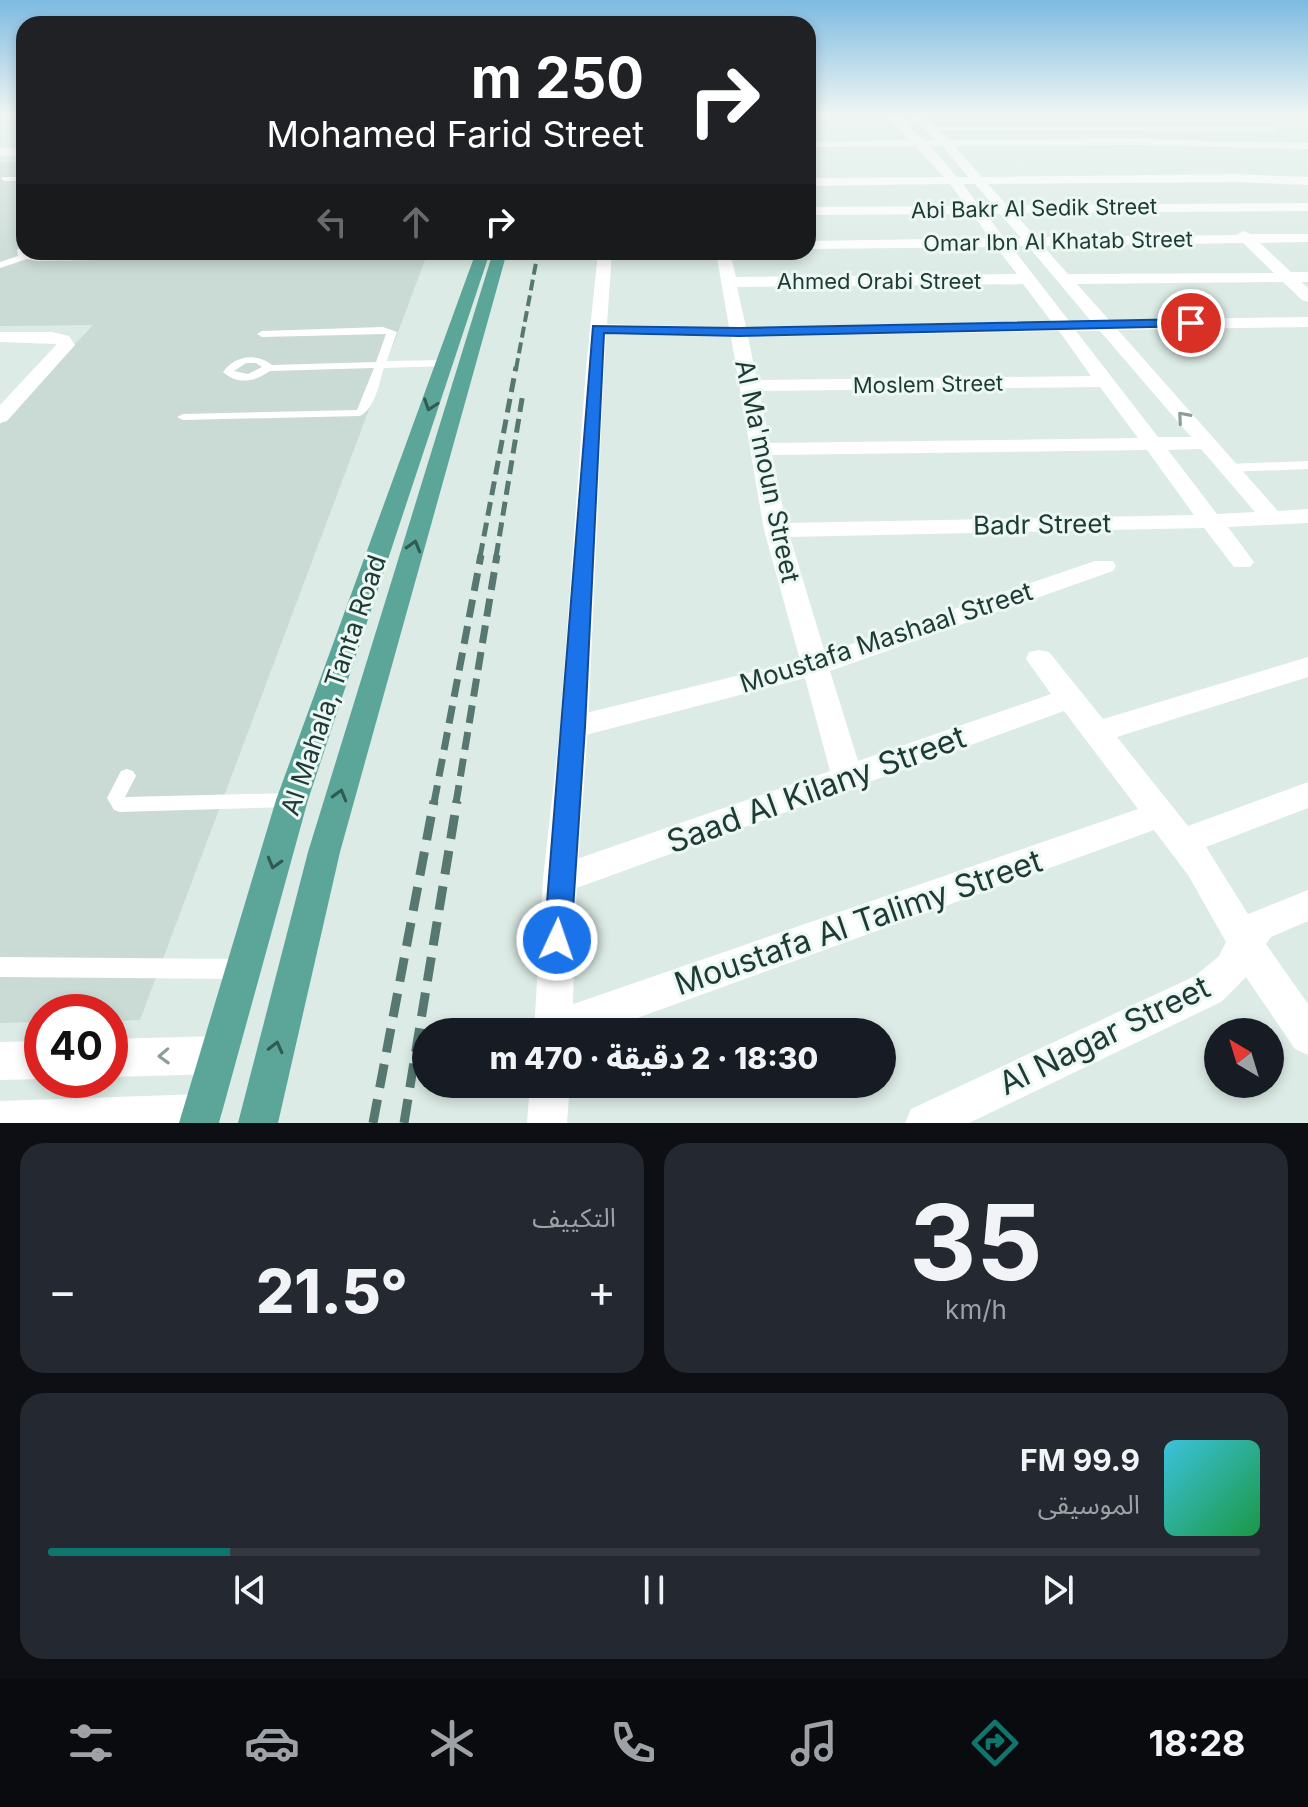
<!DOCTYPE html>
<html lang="ar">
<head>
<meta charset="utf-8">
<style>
	body { margin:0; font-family:Inter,"Noto Sans Arabic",sans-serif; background:#242831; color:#f1f3f6; direction:rtl; height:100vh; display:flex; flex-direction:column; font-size:30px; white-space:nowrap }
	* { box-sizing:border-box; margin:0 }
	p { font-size:26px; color:#9ea1a6 }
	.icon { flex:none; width:44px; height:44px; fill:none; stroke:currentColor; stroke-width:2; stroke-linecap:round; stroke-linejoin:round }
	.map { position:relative; height:1123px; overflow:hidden; direction:ltr }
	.panel { display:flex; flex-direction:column; gap:20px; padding:20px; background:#0d0f14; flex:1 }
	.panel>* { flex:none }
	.banner { position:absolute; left:16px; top:16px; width:800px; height:244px; border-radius:24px; box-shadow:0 4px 12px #0003; direction:rtl; background:#202124; color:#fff; overflow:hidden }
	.needle { width:52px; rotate:322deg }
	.buttons { position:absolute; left:1204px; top:1018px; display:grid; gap:16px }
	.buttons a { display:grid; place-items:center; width:80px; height:80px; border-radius:50%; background:#171b24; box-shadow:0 4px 12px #0003; font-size:40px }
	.speed { position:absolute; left:24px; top:994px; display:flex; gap:16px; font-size:40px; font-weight:700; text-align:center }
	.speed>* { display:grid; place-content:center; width:104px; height:104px; border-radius:50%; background:#171b24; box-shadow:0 4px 12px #0003; line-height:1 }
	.speed .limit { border:12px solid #d22; background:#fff; color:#111 }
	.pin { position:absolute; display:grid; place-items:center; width:68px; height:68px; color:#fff; margin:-34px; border:4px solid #fff; border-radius:50%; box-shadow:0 2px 8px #0007 }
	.me { position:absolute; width:88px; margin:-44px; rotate:3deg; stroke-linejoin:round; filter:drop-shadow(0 0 6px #0008) }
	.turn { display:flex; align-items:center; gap:28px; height:168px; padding:0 40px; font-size:36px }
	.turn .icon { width:104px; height:104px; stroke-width:2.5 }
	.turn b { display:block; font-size:56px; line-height:68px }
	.lanes { display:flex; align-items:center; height:76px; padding:0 40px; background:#0003; justify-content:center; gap:40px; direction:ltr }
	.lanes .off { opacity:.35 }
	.big { font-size:60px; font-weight:800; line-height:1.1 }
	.panel .tile { flex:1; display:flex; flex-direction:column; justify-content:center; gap:12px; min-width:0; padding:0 28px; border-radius:24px; background:#242831 }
	.panel .dial { align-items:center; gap:0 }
	.dial b { font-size:104px; line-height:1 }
	.song { display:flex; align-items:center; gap:24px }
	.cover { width:96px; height:96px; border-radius:12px; background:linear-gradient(135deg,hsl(190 70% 55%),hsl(140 70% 35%)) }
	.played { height:8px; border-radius:4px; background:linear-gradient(90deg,#0f766e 15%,#363941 15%) }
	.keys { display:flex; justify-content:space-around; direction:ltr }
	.heat { display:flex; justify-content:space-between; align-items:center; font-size:44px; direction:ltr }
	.panel .tiles { flex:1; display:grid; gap:20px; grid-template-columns:1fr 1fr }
	.tile:last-child { grid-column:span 2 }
	.trip { position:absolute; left:412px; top:1018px; width:484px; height:80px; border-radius:40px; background:#171b24; box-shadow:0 4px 12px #0003; font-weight:800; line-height:80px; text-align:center; direction:rtl }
	.tabs { display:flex; height:128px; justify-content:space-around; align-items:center; background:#090b0e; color:#9ea1a6 }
	.tabs .icon { width:56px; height:56px }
	.tabs .current { color:#0f766e }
	.tabs b { font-size:36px; color:#f1f3f6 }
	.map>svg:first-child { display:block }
	.built { fill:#cadad4 }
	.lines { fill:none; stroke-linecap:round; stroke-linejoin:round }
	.lane { fill:#fff; fill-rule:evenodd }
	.street { fill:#fff; fill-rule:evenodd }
	.secondary { fill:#fff; fill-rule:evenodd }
	.primary { fill:#5ba698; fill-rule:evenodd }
	.rail-far3 { stroke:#567871; stroke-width:4; stroke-dasharray:11 5; stroke-linecap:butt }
	.rail-far2 { stroke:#567871; stroke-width:5; stroke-dasharray:14 7; stroke-linecap:butt }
	.rail-far1 { stroke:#567871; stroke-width:7; stroke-dasharray:18 9; stroke-linecap:butt }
	.rail { stroke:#567871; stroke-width:9; stroke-dasharray:24 12; stroke-linecap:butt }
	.oneway { stroke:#305b53 }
	.oneway2 { stroke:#8e9d9a }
	.route { fill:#1a73e8; stroke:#114b97; stroke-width:2 }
	.labels { text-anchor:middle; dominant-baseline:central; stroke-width:6; stroke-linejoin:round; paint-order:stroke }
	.far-street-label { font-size:22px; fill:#1d3b35; stroke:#edf7f3 }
	.street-label { font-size:26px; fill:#1d3b35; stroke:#edf7f3 }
	.near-street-label { font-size:32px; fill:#1d3b35; stroke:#edf7f3 }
</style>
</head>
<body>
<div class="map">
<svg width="1308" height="1123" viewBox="0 0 1308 1123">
	<rect width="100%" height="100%" fill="#dcebe5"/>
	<path class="built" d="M0 162H24V252H428L140 1020 110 1021V1012H42V1022L0 1023V424L93 325 0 326Z"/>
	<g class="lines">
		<path class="lane" d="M927 127H1272L1275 129 1272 131 929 130Z
			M2 177H24V181H5L1 179Z
			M24 244V252L36 255 265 252 261 255 235 258 36 261 27 259 0 268V262L18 256 17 250Z
			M383 327 397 332 387 361 445 360 450 363 445 366 384 368C379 384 375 408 360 416L183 420 177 417 183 414 357 410 374 368 270 371C255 382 237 385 223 372 234 356 256 352 272 365L376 362 386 334 262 337 257 334 262 331ZM246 363H256L262 367 248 374 234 371Z
			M1308 461V469L1228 472 1222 468 1228 464Z
			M127 769 133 771 136 776 125 797 292 793 298 795 301 800 298 805 292 807 120 812 114 810 107 798 121 771Z
			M0 957 244 959 251 962 255 969 251 976 244 979 0 977Z"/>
		<path class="street" d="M886 115H897L934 150 957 177H968L941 144 909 115H920L949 140 982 177 1237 174 1308 177V185L1237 182 988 184 1007 205 1308 203V211L1014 213 1036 237 1236 235 1243 231 1251 234H1308V242L1260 243 1291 272H1308V282H1301L1308 288V302L1302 300 1283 282 1077 284 1109 320 1308 317V327L1118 330 1278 511 1308 509V523L1228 527 1254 562 1250 567H1234L1204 528 790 537 825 653 1095 561H1113L1116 566 1113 571 830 671 858 761 1051 694 1026 659 1029 652 1039 650 1049 652 1103 719 1308 657V677L1117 737 1188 826 1308 782V808L1206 847 1248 914 1308 890V921L1271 937 1266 944 1308 1004V1055L1295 1049 1246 977 1221 1002 969 1123H905L911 1109 1195 976 1219 956 1226 942 1188 875 1154 830 599 1032H535L540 1017 553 1011 1138 809 1064 711 861 785 859 789 844 791 560 894 548 889 543 879 548 869 830 771 805 678 574 738 564 735 560 727 564 719 574 716 800 660 764 530 731 337 598 334 589 329 598 324 729 327 716 252H730L736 277 1017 274 996 247 808 249V241L990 238 972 214 808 215V207L966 206 950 184 808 186V178L944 177ZM963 184H975L993 205 979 206ZM986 214H1000L1021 238H1004ZM1243 243 1274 273 1068 274 1043 246ZM1011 246H1028L1091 321H1069ZM1023 284 1051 321 746 327 737 287ZM1059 331 1091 376 757 380 748 337ZM1076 331H1100L1191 437H1158ZM1100 387 1138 438 770 443 759 391ZM1201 449 1255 512 1217 514 1168 450ZM1147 450 1194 515 786 523 772 455Z
			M0 332H52L69 336 75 345 7 421 0 423V405L57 344 0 342Z
			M219 1036 233 1041 238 1055 233 1069 219 1074 110 1077V1039Z
			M42 1041V1079L0 1080V1042Z
			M202 1094 216 1100 222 1114 219 1123H0V1101Z"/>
		<path class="secondary" d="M1136 139 1308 143V149L1136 145 808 147V141Z
			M0 148H24V156H0Z
			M598 252H612L604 368 588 727 577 879 572 1032H534L543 879 560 727 586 368Z
			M530 1084H570L567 1123H527Z"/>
		<path class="primary" d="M476 252H490L308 800 219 1123H179L276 800Z
			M493 252H507L340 852 278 1123H238L308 852Z"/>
		<path class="rail-far3" d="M516 369 538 252"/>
		<path class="rail-far2" d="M480 557 516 367
			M496 557 523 393"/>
		<path class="rail-far1" d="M434 803 481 555
			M456 803 497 555"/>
		<path class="rail" d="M373 1123 434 801
			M404 1123 457 801"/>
	</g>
	<defs><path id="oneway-chevron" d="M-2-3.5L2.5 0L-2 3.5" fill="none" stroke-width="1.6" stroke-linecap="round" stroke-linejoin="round" transform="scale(2)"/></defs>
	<g class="oneway">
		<use href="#oneway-chevron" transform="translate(430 405) rotate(109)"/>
		<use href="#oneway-chevron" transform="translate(414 546) rotate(-74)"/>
		<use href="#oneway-chevron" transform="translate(340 795) rotate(-74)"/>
		<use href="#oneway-chevron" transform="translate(274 863) rotate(106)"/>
		<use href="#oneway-chevron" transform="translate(276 1047) rotate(-76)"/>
	</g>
	<g class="oneway2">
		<use href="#oneway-chevron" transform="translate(1183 417) rotate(-131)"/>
		<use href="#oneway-chevron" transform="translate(164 1056) rotate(178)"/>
	</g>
	<linearGradient id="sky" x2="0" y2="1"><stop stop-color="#7dbae1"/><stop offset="0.42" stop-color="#eff6f3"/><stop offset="1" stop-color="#eff6f3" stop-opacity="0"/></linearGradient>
	<rect width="1308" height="272" fill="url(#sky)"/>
	<path class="route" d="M1191 319 1196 320V326L739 336 604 333 585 727 571 940 567 948 557 952 548 948 544 940 593 326 739 328Z"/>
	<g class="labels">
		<g class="far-street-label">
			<text transform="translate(1034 208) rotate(-1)">Abi Bakr Al Sedik Street</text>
			<text transform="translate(1058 241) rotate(-1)">Omar Ibn Al Khatab Street</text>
			<text x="879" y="281">Ahmed Orabi Street</text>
			<text transform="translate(928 384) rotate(-1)">Moslem Street</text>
		</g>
		<g class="street-label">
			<text transform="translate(768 471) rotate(78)">Al Ma'moun Street</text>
			<text transform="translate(1042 524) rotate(-1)">Badr Street</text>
			<text transform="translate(886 637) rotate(-18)">Moustafa Mashaal Street</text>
			<text transform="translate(333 685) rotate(-71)">Al Mahala, Tanta Road</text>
		</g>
		<g class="near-street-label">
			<text transform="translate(816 789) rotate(-20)">Saad Al Kilany Street</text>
			<text transform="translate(858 922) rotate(-19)">Moustafa Al Talimy Street</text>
			<text transform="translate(1104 1035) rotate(-26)">Al Nagar Street</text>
		</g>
	</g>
</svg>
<div class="buttons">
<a><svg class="needle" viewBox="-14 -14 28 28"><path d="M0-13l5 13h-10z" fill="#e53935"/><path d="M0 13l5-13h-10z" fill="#9ea1a6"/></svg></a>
</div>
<div class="speed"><div class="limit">40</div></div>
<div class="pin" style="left:1191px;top:323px;background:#d93025"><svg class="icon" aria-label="arrive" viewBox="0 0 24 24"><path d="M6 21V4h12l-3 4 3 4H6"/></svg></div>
<svg class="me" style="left:557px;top:940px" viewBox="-20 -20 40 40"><circle r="17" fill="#1a73e8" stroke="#fff" stroke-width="3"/><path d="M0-11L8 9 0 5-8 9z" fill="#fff"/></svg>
<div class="trip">18:30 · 2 دقيقة · 470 m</div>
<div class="banner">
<div class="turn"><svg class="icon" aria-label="right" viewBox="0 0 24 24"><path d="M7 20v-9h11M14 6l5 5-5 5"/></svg><div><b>250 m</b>Mohamed Farid Street</div></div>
<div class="lanes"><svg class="icon off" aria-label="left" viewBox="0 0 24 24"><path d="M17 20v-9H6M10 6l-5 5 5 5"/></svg><svg class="icon off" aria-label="ahead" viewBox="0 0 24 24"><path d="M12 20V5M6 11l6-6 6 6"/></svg><svg class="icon" aria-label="right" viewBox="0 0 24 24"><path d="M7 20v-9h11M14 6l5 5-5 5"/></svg></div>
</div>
</div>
<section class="panel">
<div class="tiles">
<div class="tile dial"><b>35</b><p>km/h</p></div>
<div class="tile"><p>التكييف</p>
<div class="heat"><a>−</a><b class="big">21.5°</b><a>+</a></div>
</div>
<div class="tile">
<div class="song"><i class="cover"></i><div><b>99.9 FM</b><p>الموسيقى</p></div></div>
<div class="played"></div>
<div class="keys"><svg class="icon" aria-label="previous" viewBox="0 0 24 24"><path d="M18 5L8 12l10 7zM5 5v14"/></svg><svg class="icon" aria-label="pause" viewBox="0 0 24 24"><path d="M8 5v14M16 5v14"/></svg><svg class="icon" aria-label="next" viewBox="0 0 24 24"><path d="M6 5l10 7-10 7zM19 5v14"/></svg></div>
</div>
</div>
</section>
<nav class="tabs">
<b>18:28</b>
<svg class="icon current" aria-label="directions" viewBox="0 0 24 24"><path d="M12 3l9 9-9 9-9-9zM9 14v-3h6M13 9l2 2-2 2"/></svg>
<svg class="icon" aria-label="music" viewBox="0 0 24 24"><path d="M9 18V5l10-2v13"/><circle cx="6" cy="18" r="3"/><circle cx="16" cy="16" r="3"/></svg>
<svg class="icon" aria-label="phone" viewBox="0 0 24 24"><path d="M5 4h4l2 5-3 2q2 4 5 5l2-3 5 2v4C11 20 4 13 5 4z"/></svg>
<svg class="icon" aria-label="climate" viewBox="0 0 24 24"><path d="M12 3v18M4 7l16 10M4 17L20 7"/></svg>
<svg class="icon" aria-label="car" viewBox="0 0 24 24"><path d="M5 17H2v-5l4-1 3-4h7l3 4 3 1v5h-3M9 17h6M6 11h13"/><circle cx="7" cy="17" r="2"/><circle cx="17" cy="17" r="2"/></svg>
<svg class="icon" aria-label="filters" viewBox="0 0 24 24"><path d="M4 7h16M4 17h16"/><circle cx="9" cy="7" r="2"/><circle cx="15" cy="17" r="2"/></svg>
</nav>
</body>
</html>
